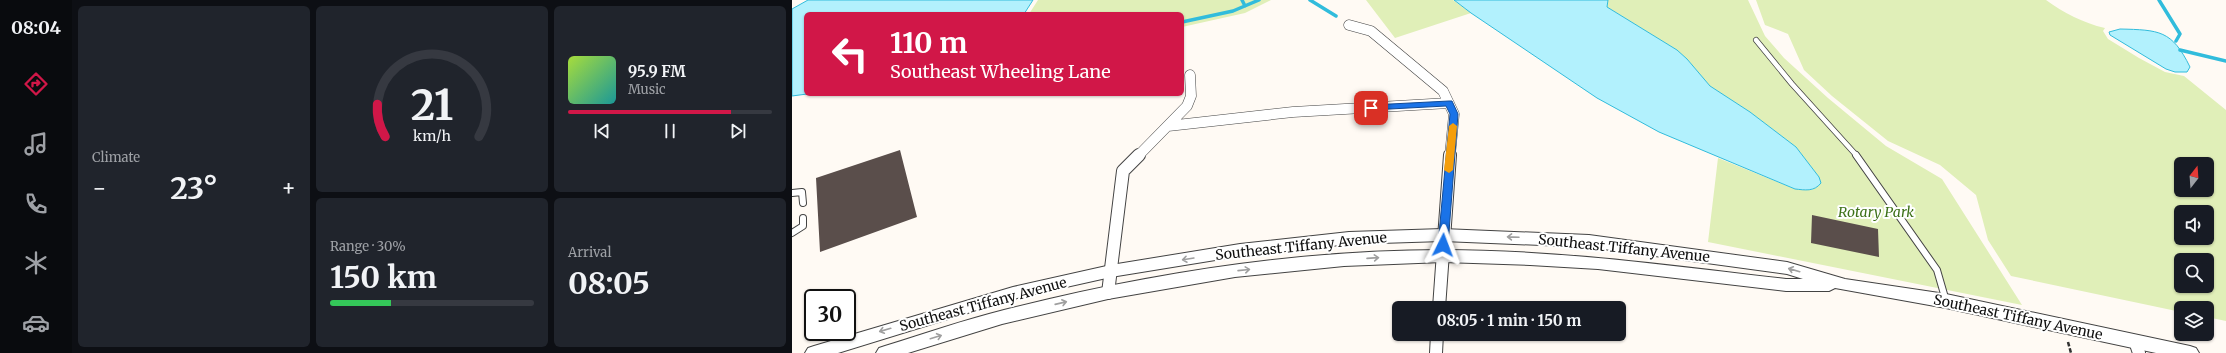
<!DOCTYPE html>
<html lang="en">
<head>
<meta charset="utf-8">
<style>
	body { margin:0; font-family:Merriweather,serif; background:#20242c; color:#f1f3f6; height:100vh; display:flex; flex-direction:column; font-size:15px; white-space:nowrap }
	* { box-sizing:border-box; margin:0 }
	p { font-size:13px; color:#9ea1a6 }
	.icon { flex:none; width:22px; height:22px; fill:none; stroke:currentColor; stroke-width:2; stroke-linecap:round; stroke-linejoin:round }
	.map { position:relative; flex:1; overflow:hidden }
	.side { display:flex; flex-direction:column; gap:6px; padding:6px; background:#0d0f14; width:720px }
	.side>* { flex:none }
	.banner { position:absolute; left:12px; top:12px; width:380px; height:84px; border-radius:6px; box-shadow:0 1px 3px #0004; background:#d11748; color:#fff; overflow:hidden }
	.needle { width:26px; rotate:17deg }
	.tools { position:absolute; left:1382px; top:157px; display:grid; gap:8px }
	.tools a { display:grid; place-items:center; width:40px; height:40px; border-radius:6px; background:#171b24; box-shadow:0 1px 3px #0004; font-size:20px }
	.speed { position:absolute; left:12px; top:289px; display:flex; gap:8px; font-size:20px; font-weight:700; text-align:center }
	.speed>* { display:grid; place-content:center; width:52px; height:52px; border-radius:50%; background:#171b24; box-shadow:0 1px 3px #0004; line-height:1 }
	.speed .limit { border:2px solid #111; border-radius:6px; background:#fff; color:#111 }
	.pin { position:absolute; display:grid; place-items:center; width:34px; height:34px; color:#fff; margin:-17px; border-radius:8px; box-shadow:0 2px 6px #0006 }
	.me { position:absolute; width:44px; margin:-22px; rotate:3deg; stroke-linejoin:round; filter:drop-shadow(0 0 3px #0008) }
	.turn { display:flex; align-items:center; gap:14px; height:84px; padding:0 20px; font-size:18px }
	.turn .icon { width:52px; height:52px; stroke-width:2.5 }
	.turn b { display:block; font-size:28px; line-height:34px }
	.big { font-size:30px; font-weight:700; line-height:1.1 }
	.side .widget { flex:1; display:flex; flex-direction:column; justify-content:center; gap:6px; min-width:0; padding:0 14px; border-radius:6px; background:#20242c }
	.side .dial { align-items:center; gap:0 }
	.dial svg { height:104px; overflow:visible; fill:none; stroke:#363941; stroke-width:7; stroke-linecap:round; text-anchor:middle }
	.dial text { fill:#f1f3f6; stroke:none }
	.song { display:flex; align-items:center; gap:12px }
	.cover { width:48px; height:48px; border-radius:6px; background:linear-gradient(135deg,hsl(80 70% 55%),hsl(180 70% 35%)) }
	.played { height:4px; border-radius:2px; background:linear-gradient(90deg,#d11748 80%,#363941 80%) }
	.keys { display:flex; justify-content:space-around; direction:ltr }
	.heat { display:flex; justify-content:space-between; align-items:center; font-size:22px; direction:ltr }
	.charge { height:6px; border-radius:3px; background:linear-gradient(90deg,#34c759 30%,#363941 0) }
	.side .tiles { flex:1; display:grid; gap:6px; grid-template-columns:repeat(3,1fr) }
	.widget:first-child { grid-row:span 2 }
	.trip { position:absolute; left:600px; top:301px; width:234px; height:40px; border-radius:6px; background:#171b24; box-shadow:0 1px 3px #0004; font-weight:700; line-height:40px; text-align:center }
	main { display:flex; flex:1; min-height:0 }
	.tabs { display:flex; flex-direction:column; width:72px; justify-content:space-around; align-items:center; background:#090b0e; color:#9ea1a6 }
	.tabs .icon { width:28px; height:28px }
	.tabs .current { color:#d11748 }
	.tabs b { font-size:18px; color:#f1f3f6 }
	.map>svg:first-child { display:block }
	.green { fill:#e0efb8; fill-rule:evenodd }
	.water { fill:#b2f1fd; stroke:#31bcdc }
	.lines { fill:none; stroke-linecap:round; stroke-linejoin:round }
	.stream { stroke:#31bcdc; stroke-width:3.5 }
	.building { fill:#5a4e4b }
	.service-far1-casing { stroke:#434343; stroke-width:6 }
	.service-casing { stroke:#434343; stroke-width:8 }
	.minor-far1-casing { stroke:#434343; stroke-width:11 }
	.minor-casing { stroke:#434343; stroke-width:14 }
	.tertiary-casing { stroke:#434343; stroke-width:2 }
	.path { stroke:#323232; stroke-width:2.5; stroke-dasharray:4.5 2; stroke-linecap:butt }
	.service-far1 { stroke:#fff; stroke-width:4.5 }
	.service { stroke:#fff; stroke-width:6 }
	.minor-far1 { stroke:#fff; stroke-width:10 }
	.minor { stroke:#fff; stroke-width:12 }
	.tertiary { fill:#fff; fill-rule:evenodd }
	.oneway { stroke:#9f9f9f }
	.route { fill:#1a73e8; stroke:#114b97 }
	.slow { fill:#f59e0b }
	.labels { text-anchor:middle; dominant-baseline:central; stroke-width:4; stroke-linejoin:round; paint-order:stroke }
	.park-label { font-size:14px; font-style:italic; fill:#3d7118; stroke:#fff }
	.street-label { font-size:14px; fill:#101010; stroke:#fff }
</style>
</head>
<body>
<main>
<nav class="tabs">
<b>08:04</b>
<svg class="icon current" aria-label="directions" viewBox="0 0 24 24"><path d="M12 3l9 9-9 9-9-9zM9 14v-3h6M13 9l2 2-2 2"/></svg>
<svg class="icon" aria-label="music" viewBox="0 0 24 24"><path d="M9 18V5l10-2v13"/><circle cx="6" cy="18" r="3"/><circle cx="16" cy="16" r="3"/></svg>
<svg class="icon" aria-label="phone" viewBox="0 0 24 24"><path d="M5 4h4l2 5-3 2q2 4 5 5l2-3 5 2v4C11 20 4 13 5 4z"/></svg>
<svg class="icon" aria-label="climate" viewBox="0 0 24 24"><path d="M12 3v18M4 7l16 10M4 17L20 7"/></svg>
<svg class="icon" aria-label="car" viewBox="0 0 24 24"><path d="M5 17H2v-5l4-1 3-4h7l3 4 3 1v5h-3M9 17h6M6 11h13"/><circle cx="7" cy="17" r="2"/><circle cx="17" cy="17" r="2"/></svg>
</nav>
<section class="side">
<div class="tiles">
<div class="widget"><p>Climate</p>
<div class="heat"><a>−</a><b class="big">23°</b><a>+</a></div>
</div>
<div class="widget dial"><svg viewBox="0 0 100 80">
<path d="M14 69A42 42 0 1 1 86 69"/>
<path d="M14 69A42 42 0 0 1 8 44" stroke="#d11748"/>
<text x="50" y="56" font-size="32" font-weight="700">21</text>
<text x="50" y="72" font-size="11">km/h</text>
</svg></div>
<div class="widget">
<div class="song"><i class="cover"></i><div><b>95.9 FM</b><p>Music</p></div></div>
<div class="played"></div>
<div class="keys"><svg class="icon" aria-label="previous" viewBox="0 0 24 24"><path d="M18 5L8 12l10 7zM5 5v14"/></svg><svg class="icon" aria-label="pause" viewBox="0 0 24 24"><path d="M8 5v14M16 5v14"/></svg><svg class="icon" aria-label="next" viewBox="0 0 24 24"><path d="M6 5l10 7-10 7zM19 5v14"/></svg></div>
</div>
<div class="widget"><p>Range · 30%</p><b class="big">150 km</b><div class="charge"></div></div>
<div class="widget"><p>Arrival</p><b class="big">08:05</b></div>
</div>
</section>
<div class="map">
<svg width="1434" height="353" viewBox="0 0 1434 353">
	<rect width="100%" height="100%" fill="#fffaf4"/>
	<path class="green" d="M246 0H479L453 13 390 27V14H237Z
		M574 0H661L679 13 603 38Z
		M816 0H956L973 36 992 58 1036 98 1094 146 1150 179 1230 305 916 242 926 158 1003 189 1020 190 1027 177 1004 147 958 112 918 86 895 59 885 50 815 7Z
		M964 0H1254C1272 13 1291 23 1313 28L1311 31 1316 39 1347 58 1373 72 1392 76 1434 110V321L1415 317V308H1389V312L1219 276 1196 240 1184 195 1148 165 1096 141 1040 96 1012 70 996 34 973 25ZM1389 164H1415V190H1389ZM1389 212H1415V238H1389ZM1389 260H1415V286H1389Z"/>
	<path class="water" d="M16 0H241L232 14H14L15 94 0 96V9Z
		M662 0H816L815 7 885 50 895 59 918 86 958 112 1004 147 1027 177 1029 183C1022 192 1013 190 1003 189L867 132 805 98 679 13Z
		M1328 29C1367 30 1380 30 1398 67L1395 72H1383L1374 69 1318 35 1317 32Z"/>
	<g class="lines">
		<path class="stream" d="M450 0 453 6
			M518 0 544 16
			M1367 0 1388 34 1384 41
			M390 22 441 11 467 0
			M1388 50 1434 61"/>
	</g>
	<path class="building" d="M108 150 125 217 28 252 24 178Z
		M1020 215 1086 229 1087 257 1019 243Z"/>
	<g class="lines">
		<defs>
			<path id="service-far1" d="M964 40 1000 84 1065 156"/>
			<path id="service" d="M1064 155 1145 270 1154 301
				M0 193 10 192 11 203
				M0 233 11 226V218"/>
			<path id="minor-far1" d="M557 25 579 31 651 91 662 114 658 156
				M376 126 501 112 657 103
				M346 156 395 106 399 96 398 75"/>
			<path id="minor" d="M316 293 331 171 347 155
				M647 308 658 155
				M1343 341 1347 353
				M644 353 645 334"/>
			<path id="tertiary" d="M651 229 797 235 995 262 1053 279 1154 294 1398 346 1404 348 1407 353H1364L1154 308 1043 288 1037 291H994L806 269 738 265 651 262 552 266 443 277 316 299 210 324 116 353H84L87 348 93 346C132 334 172 320 212 310 354 274 504 250 651 250 766 250 880 266 994 279H1011L995 274 797 247 651 241 557 244 448 256 319 277 221 299 46 353H13L16 348 22 346 221 287 319 265 448 244 557 232Z"/>
		</defs>
		<use href="#service-far1" class="service-far1-casing"/>
		<use href="#service" class="service-casing"/>
		<use href="#minor-far1" class="minor-far1-casing"/>
		<use href="#minor" class="minor-casing"/>
		<use href="#tertiary" class="tertiary-casing"/>
		<path class="path" d="M1276 342 1279 353"/>
		<use href="#service-far1" class="service-far1"/>
		<use href="#service" class="service"/>
		<use href="#minor-far1" class="minor-far1"/>
		<use href="#minor" class="minor"/>
		<use href="#tertiary" class="tertiary"/>
	</g>
	<defs><path id="oneway-shaft" d="M-6 0H5M1.5-3L5.5 0L1.5 3" fill="none" stroke-width="1.6" stroke-linecap="round" stroke-linejoin="round"/></defs>
	<g class="oneway">
		<use href="#oneway-shaft" transform="translate(721 237) rotate(-178)"/>
		<use href="#oneway-shaft" transform="translate(581 258) rotate(-4)"/>
		<use href="#oneway-shaft" transform="translate(396 259) rotate(171)"/>
		<use href="#oneway-shaft" transform="translate(452 270) rotate(-6)"/>
		<use href="#oneway-shaft" transform="translate(1002 270) rotate(-164)"/>
		<use href="#oneway-shaft" transform="translate(269 303) rotate(-13)"/>
		<use href="#oneway-shaft" transform="translate(93 330) rotate(164)"/>
		<use href="#oneway-shaft" transform="translate(144 337) rotate(-17)"/>
	</g>
	<path class="route" d="M657 101H660L666 114 656 245 651 249 646 245 658 114 654 106 579 110 575 108 579 105Z"/>
	<path class="slow" d="M661 123 665 126 661 170 657 173 652 170 657 126Z"/>
	<g class="labels">
		<g class="park-label">
			<text x="1084" y="212">Rotary Park</text>
		</g>
		<g class="street-label">
			<text transform="translate(509 246) rotate(-6)">Southeast Tiffany Avenue</text>
			<text transform="translate(832 248) rotate(6)">Southeast Tiffany Avenue</text>
			<text transform="translate(191 304) rotate(-15)">Southeast Tiffany Avenue</text>
			<text transform="translate(1226 317) rotate(12)">Southeast Tiffany Avenue</text>
		</g>
	</g>
</svg>
<div class="tools">
<a><svg class="needle" viewBox="-14 -14 28 28"><path d="M0-13l5 13h-10z" fill="#e53935"/><path d="M0 13l5-13h-10z" fill="#9ea1a6"/></svg></a>
<a><svg class="icon" aria-label="sound" viewBox="0 0 24 24"><path d="M4 9h4l5-4v14l-5-4H4zM17 9q2 3 0 6"/></svg></a>
<a><svg class="icon" aria-label="search" viewBox="0 0 24 24"><circle cx="10" cy="10" r="6"/><path d="M15 15l6 6"/></svg></a>
<a><svg class="icon" aria-label="layers" viewBox="0 0 24 24"><path d="M12 4l9 5-9 5-9-5zM3 14l9 5 9-5"/></svg></a>
</div>
<div class="speed"><div class="limit">30</div></div>
<div class="pin" style="left:579px;top:108px;background:#d93025"><svg class="icon" aria-label="arrive" viewBox="0 0 24 24"><path d="M6 21V4h12l-3 4 3 4H6"/></svg></div>
<svg class="me" style="left:651px;top:245px" viewBox="-20 -20 40 40"><path d="M0-17L14 15 0 8-14 15z" fill="#1a73e8" stroke="#fff" stroke-width="4"/></svg>
<div class="trip">08:05 · 1 min · 150 m</div>
<div class="banner">
<div class="turn"><svg class="icon" aria-label="left" viewBox="0 0 24 24"><path d="M17 20v-9H6M10 6l-5 5 5 5"/></svg><div><b>110 m</b>Southeast Wheeling Lane</div></div>
</div>
</div>
</main>
</body>
</html>
